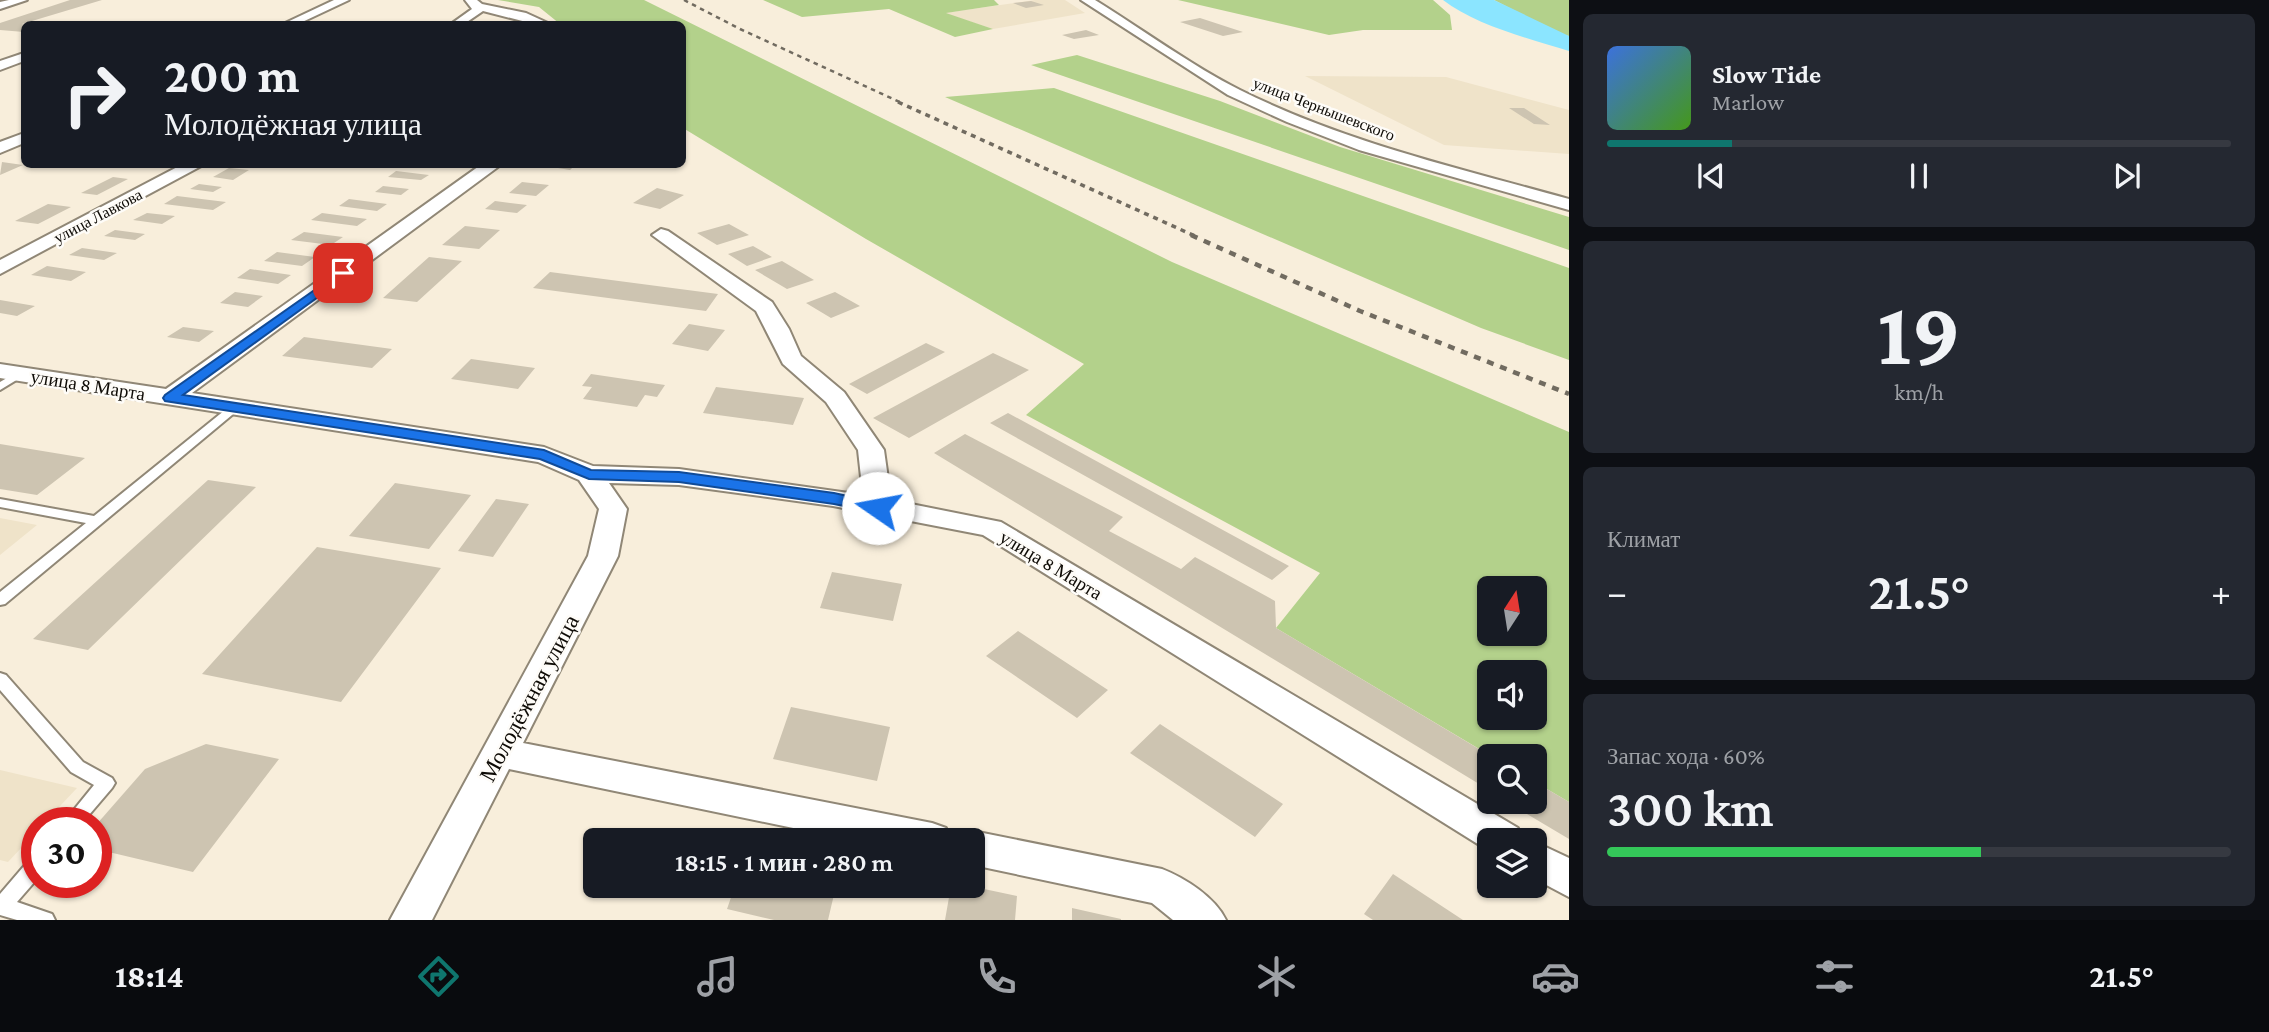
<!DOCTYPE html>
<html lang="ru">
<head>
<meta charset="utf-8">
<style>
	body { margin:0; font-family:"Crimson Pro",serif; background:#242831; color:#f1f3f6; height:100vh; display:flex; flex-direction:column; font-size:26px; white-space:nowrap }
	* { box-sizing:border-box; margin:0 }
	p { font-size:23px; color:#9ea1a6 }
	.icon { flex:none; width:38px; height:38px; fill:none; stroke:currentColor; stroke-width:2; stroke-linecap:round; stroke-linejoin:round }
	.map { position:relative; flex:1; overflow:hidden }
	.drawer { display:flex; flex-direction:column; gap:14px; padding:14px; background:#0d0f14; width:700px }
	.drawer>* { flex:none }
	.hud { position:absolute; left:21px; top:21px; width:665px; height:147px; border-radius:10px; box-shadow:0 2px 5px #0004; background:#171b24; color:#f1f3f6; overflow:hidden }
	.needle { width:46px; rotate:12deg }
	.buttons { position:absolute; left:1477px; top:576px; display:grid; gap:14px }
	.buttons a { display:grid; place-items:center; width:70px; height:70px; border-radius:10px; background:#171b24; box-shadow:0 2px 5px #0004; font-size:35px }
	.speed { position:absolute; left:21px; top:807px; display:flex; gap:14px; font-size:35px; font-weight:700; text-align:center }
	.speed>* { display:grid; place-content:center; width:91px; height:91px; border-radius:50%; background:#171b24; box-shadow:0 2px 5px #0004; line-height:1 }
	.speed .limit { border:10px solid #d22; background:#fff; color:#111 }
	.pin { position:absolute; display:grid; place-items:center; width:60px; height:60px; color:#fff; margin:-30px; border-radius:14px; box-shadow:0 4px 10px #0006 }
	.me { position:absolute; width:77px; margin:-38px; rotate:282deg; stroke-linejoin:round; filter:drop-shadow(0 0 5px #0008) }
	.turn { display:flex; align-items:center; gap:24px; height:147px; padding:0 28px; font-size:32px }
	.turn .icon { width:91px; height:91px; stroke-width:2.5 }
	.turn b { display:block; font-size:49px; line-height:60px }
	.big { font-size:52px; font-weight:600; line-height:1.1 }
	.drawer .tile { flex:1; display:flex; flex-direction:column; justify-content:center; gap:10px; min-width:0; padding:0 24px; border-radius:10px; background:#242831 }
	.drawer .dial { align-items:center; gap:0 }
	.dial b { font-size:91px; line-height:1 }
	.song { display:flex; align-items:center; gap:21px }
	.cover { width:84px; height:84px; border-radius:10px; background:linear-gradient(135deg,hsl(220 70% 55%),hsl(100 70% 35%)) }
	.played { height:7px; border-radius:4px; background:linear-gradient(90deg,#0f766e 20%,#363941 20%) }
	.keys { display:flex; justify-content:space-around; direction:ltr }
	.heat { display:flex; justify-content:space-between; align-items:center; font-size:38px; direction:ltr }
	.charge { height:10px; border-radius:5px; background:linear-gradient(90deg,#34c759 60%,#363941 0) }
	.trip { position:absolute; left:583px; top:828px; width:402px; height:70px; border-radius:10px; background:#171b24; box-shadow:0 2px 5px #0004; font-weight:600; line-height:70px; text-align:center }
	.dock { display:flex; height:112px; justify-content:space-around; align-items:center; background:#090b0e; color:#9ea1a6 }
	.dock .icon { width:49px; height:49px }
	.dock .active { color:#0f766e }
	.dock b { font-size:32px; color:#f1f3f6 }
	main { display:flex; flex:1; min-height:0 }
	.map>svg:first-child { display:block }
	.built { fill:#efe3c9 }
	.green { fill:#b3d18b; fill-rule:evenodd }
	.water { fill:#8be5ff }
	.building { fill:#cdc4b1 }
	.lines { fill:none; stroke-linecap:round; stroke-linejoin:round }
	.service-casing { stroke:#908776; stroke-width:4 }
	.minor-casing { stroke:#908776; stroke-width:4 }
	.service { fill:#fff; fill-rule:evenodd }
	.minor { fill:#fff; fill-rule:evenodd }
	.rail-far2 { stroke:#716b60; stroke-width:2.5; stroke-dasharray:4.5 4.5; stroke-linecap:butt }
	.rail-far1 { stroke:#716b60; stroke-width:3.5; stroke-dasharray:5 5; stroke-linecap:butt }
	.rail { stroke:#716b60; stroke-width:4.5; stroke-dasharray:7 7; stroke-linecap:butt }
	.route { fill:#1a73e8; stroke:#114b97; stroke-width:2 }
	.labels { text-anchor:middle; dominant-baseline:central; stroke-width:5; stroke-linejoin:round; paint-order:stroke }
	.far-street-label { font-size:16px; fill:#0e0b06; stroke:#fefcf8 }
	.street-label { font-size:19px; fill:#0e0b06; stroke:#fefcf8 }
	.near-street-label { font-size:23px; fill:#0e0b06; stroke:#fefcf8 }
</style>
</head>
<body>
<main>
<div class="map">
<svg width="1569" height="920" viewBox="0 0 1569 920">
	<rect width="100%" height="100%" fill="#f8eedb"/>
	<path class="built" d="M1035 0H1065L1085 13 993 29 944 13Z
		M1305 76 1446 77 1569 110V154L1444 145Z
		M0 518 37 525 0 555Z
		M0 770 77 788 45 822H37V831L8 862 0 860Z"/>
	<path class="green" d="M498 0H644L1172 262 1569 432V802L1535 782V756H1491L1276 628 1320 573 1026 415 1084 364 866 239 683 128 682 24H560L539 7ZM1489 588H1535V634H1489ZM1489 672H1535V718H1489Z
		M763 0H994L999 5 946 13 993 29 955 37 889 9 802 17Z
		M1178 0H1433L1450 15 1452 30H1363L1329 35Z
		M1494 0H1569V36L1560 34Z
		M1077 55 1220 101 1340 147 1569 217V250L1031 65Z
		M1054 88 1569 268V360L1481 328 945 97Z"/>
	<path class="water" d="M1443 0H1494L1569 36V51C1530 39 1475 25 1443 0Z"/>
	<path class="building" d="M70 0H102L22 24 24 25V32L0 30V23Z
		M1031 1 1044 5 1026 8 1013 3Z
		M1200 18 1243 32 1223 36 1180 22Z
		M1086 30 1099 35 1074 39 1062 35Z
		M1509 108H1524L1550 125 1534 124Z
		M2 162 23 165 0 175Z
		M534 164H576L570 170Z
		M229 168 249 170 233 180 213 177Z
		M396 171 429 175 421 180 388 177Z
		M113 177 128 179 97 195 81 193Z
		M522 182 549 185 536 196 509 193Z
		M199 184 222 187 213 192 190 189Z
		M383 186 409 189 401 195 375 192Z
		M657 188 684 195 660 209 633 203Z
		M177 196 226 202 213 210 164 204Z
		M349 199 387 204 377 211 339 206Z
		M495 201 527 205 517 213 485 209Z
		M48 204 71 207 38 224 15 221Z
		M147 213 175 216 162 224 133 220Z
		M322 213 367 219 357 226 311 220Z
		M729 224 749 235 717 245 697 233Z
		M465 226 500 230 479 249 442 245Z
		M115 230 145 234 135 240 104 236Z
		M304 232 343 237 331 245 291 240Z
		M753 246 772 257 747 266 728 254Z
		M82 248 117 253 104 260 69 255Z
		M277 252 315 257 302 266 264 261Z
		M429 257 462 261 417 302 383 298Z
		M782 261 814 280 787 289 755 270Z
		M47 266 86 272 71 281 31 275Z
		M250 269 291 275 278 284 237 278Z
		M550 272 718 294 706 311 533 288Z
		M235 292 263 296 248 307 220 303Z
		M835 292 860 306 831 318 806 303Z
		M0 300 35 306 17 316 0 313Z
		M689 324 725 330 708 351 672 344Z
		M183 327 214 331 199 342 167 337Z
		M304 337 392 349 372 368 282 356Z
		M926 343 945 352 867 394 849 384Z
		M993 353 1029 370 909 438 873 418Z
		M471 359 535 368 518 389 451 379Z
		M591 374 665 385 657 397 645 395 637 407 583 399 592 387 582 386Z
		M716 387 804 398 793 425 703 413Z
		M1008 413 1289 566 1272 580 990 423Z
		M965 434 1123 517 1109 531 1181 569 1195 557 1275 601 1276 628 1489 755V790L934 453Z
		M0 444 85 458 37 495 0 489Z
		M208 480 256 487 88 650 33 639Z
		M395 483 471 495 429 549 349 536Z
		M496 499 529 504 493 557 458 551Z
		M317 547 441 568 341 702 202 674Z
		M832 572 902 584 893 621 820 608Z
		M1018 631 1108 690 1077 718 986 656Z
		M791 707 890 727 877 781 773 759Z
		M1160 724 1283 804 1255 837 1130 753Z
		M206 744 279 759 193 872 96 849V825L145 769Z
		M1535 782 1569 802V839L1507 802H1535Z
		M1393 874 1463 920H1373L1364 914Z
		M735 886H836L828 920H774L727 909Z
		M951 886H970L1017 896 1015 920H945Z
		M1072 908 1121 919V920H1072Z"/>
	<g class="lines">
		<defs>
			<path id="service" d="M19 371 23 372 24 374 23 376 0 390V382Z
				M234 405 240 408 238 410 5 604 0 605V592L86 523 0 507V499L94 516 230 406Z
				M0 673 6 675 83 762 112 778 115 783 112 788 83 822H64L94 785 71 772 0 690Z
				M37 857V879L17 902 52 914 55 920H17L0 915V894L30 859Z"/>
			<path id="minor" d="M9 0H27L0 9V2Z
				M334 0H349L298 24H283Z
				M465 0H477L482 4 526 13 550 24H534L483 11 464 24H451L472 9Z
				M1081 0H1095C1142 29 1192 66 1240 90 1344 142 1458 168 1569 199V210L1359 150 1287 122 1228 95Z
				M24 53V61L0 70V61Z
				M24 133V143L0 153V142Z
				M183 164H205L0 274V260Z
				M482 164H502L192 393 544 447 593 466 679 469 863 495 858 450 826 402 783 364 756 311 652 235 661 229 668 231 772 302 789 329 801 356 844 392 884 450 891 500 1001 522 1518 828 1523 840H1489V851L983 535 833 506 679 485 609 483 627 509 618 556 523 743 932 823 946 828 951 840H851L509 769 432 920H390L588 556 599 509 579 480 538 462 0 378V364L166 389Z
				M973 831 1162 869C1185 878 1215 897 1226 920H1173L1152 903 973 865V840H957L959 836Z
				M1535 842 1569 858V897L1535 879Z"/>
		</defs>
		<use href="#service" class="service-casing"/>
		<use href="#minor" class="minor-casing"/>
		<use href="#service" class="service"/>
		<use href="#minor" class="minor"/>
		<path class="rail-far2" d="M684 0 740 29 902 103"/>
		<path class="rail-far1" d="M898 102 1195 236"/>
		<path class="rail" d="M1191 235 1360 311 1569 394"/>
	</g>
	<path class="route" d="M343 270 347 271V276L183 395 544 450 591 470 679 472 834 493 884 504 886 508 878 513 834 504 679 482 589 479 540 459 165 401 163 398 165 395Z"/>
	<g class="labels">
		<g class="far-street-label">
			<text transform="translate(1324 109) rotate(21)">улица Чернышевского</text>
			<text transform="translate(98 216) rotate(-28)">улица Лавкова</text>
		</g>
		<g class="street-label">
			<text transform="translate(88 385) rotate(9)">улица 8 Марта</text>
			<text transform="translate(1051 565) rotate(31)">улица 8 Марта</text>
		</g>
		<g class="near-street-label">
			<text transform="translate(529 698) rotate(-62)">Молодёжная улица</text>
		</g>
	</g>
</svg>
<div class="buttons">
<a><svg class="needle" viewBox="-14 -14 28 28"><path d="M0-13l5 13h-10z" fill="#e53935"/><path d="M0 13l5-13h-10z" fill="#9ea1a6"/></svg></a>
<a><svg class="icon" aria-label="sound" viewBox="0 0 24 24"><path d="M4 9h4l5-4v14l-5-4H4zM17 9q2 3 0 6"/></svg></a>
<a><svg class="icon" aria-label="search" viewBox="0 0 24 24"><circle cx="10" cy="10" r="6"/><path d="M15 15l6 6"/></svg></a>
<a><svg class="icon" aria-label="layers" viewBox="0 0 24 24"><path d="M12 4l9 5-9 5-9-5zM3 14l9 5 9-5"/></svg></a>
</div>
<div class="speed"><div class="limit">30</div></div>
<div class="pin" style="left:343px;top:273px;background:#d93025"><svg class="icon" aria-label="arrive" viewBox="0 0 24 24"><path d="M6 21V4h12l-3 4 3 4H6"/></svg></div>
<svg class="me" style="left:878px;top:508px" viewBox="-20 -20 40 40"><circle r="19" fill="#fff"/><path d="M0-13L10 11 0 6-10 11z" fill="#1a73e8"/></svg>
<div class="trip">18:15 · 1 мин · 280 m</div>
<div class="hud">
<div class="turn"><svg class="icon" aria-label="right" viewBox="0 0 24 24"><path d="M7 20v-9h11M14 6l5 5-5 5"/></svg><div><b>200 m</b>Молодёжная улица</div></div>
</div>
</div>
<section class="drawer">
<div class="tile">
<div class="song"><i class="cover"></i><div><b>Slow Tide</b><p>Marlow</p></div></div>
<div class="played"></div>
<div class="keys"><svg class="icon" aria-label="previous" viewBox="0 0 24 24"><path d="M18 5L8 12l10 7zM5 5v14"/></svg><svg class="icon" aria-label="pause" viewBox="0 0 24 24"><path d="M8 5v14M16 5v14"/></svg><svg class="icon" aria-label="next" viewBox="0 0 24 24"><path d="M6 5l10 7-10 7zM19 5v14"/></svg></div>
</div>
<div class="tile dial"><b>19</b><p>km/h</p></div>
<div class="tile"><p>Климат</p>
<div class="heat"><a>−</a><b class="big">21.5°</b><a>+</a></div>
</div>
<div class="tile"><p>Запас хода · 60%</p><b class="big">300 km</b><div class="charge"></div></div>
</section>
</main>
<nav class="dock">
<b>18:14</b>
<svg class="icon active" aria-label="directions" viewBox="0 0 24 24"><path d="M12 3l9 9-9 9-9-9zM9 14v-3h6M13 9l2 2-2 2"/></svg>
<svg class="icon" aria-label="music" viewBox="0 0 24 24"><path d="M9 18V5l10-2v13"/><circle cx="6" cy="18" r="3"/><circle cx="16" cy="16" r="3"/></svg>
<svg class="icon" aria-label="phone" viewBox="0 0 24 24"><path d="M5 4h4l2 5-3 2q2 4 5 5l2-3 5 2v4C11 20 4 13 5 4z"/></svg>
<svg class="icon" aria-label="climate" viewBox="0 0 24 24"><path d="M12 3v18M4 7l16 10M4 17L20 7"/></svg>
<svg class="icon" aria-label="car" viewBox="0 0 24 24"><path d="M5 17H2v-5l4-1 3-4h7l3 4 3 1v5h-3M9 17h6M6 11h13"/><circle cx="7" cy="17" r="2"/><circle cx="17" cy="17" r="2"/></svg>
<svg class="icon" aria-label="filters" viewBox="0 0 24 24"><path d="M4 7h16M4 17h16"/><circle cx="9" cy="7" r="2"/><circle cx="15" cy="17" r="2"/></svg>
<b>21.5°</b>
</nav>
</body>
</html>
